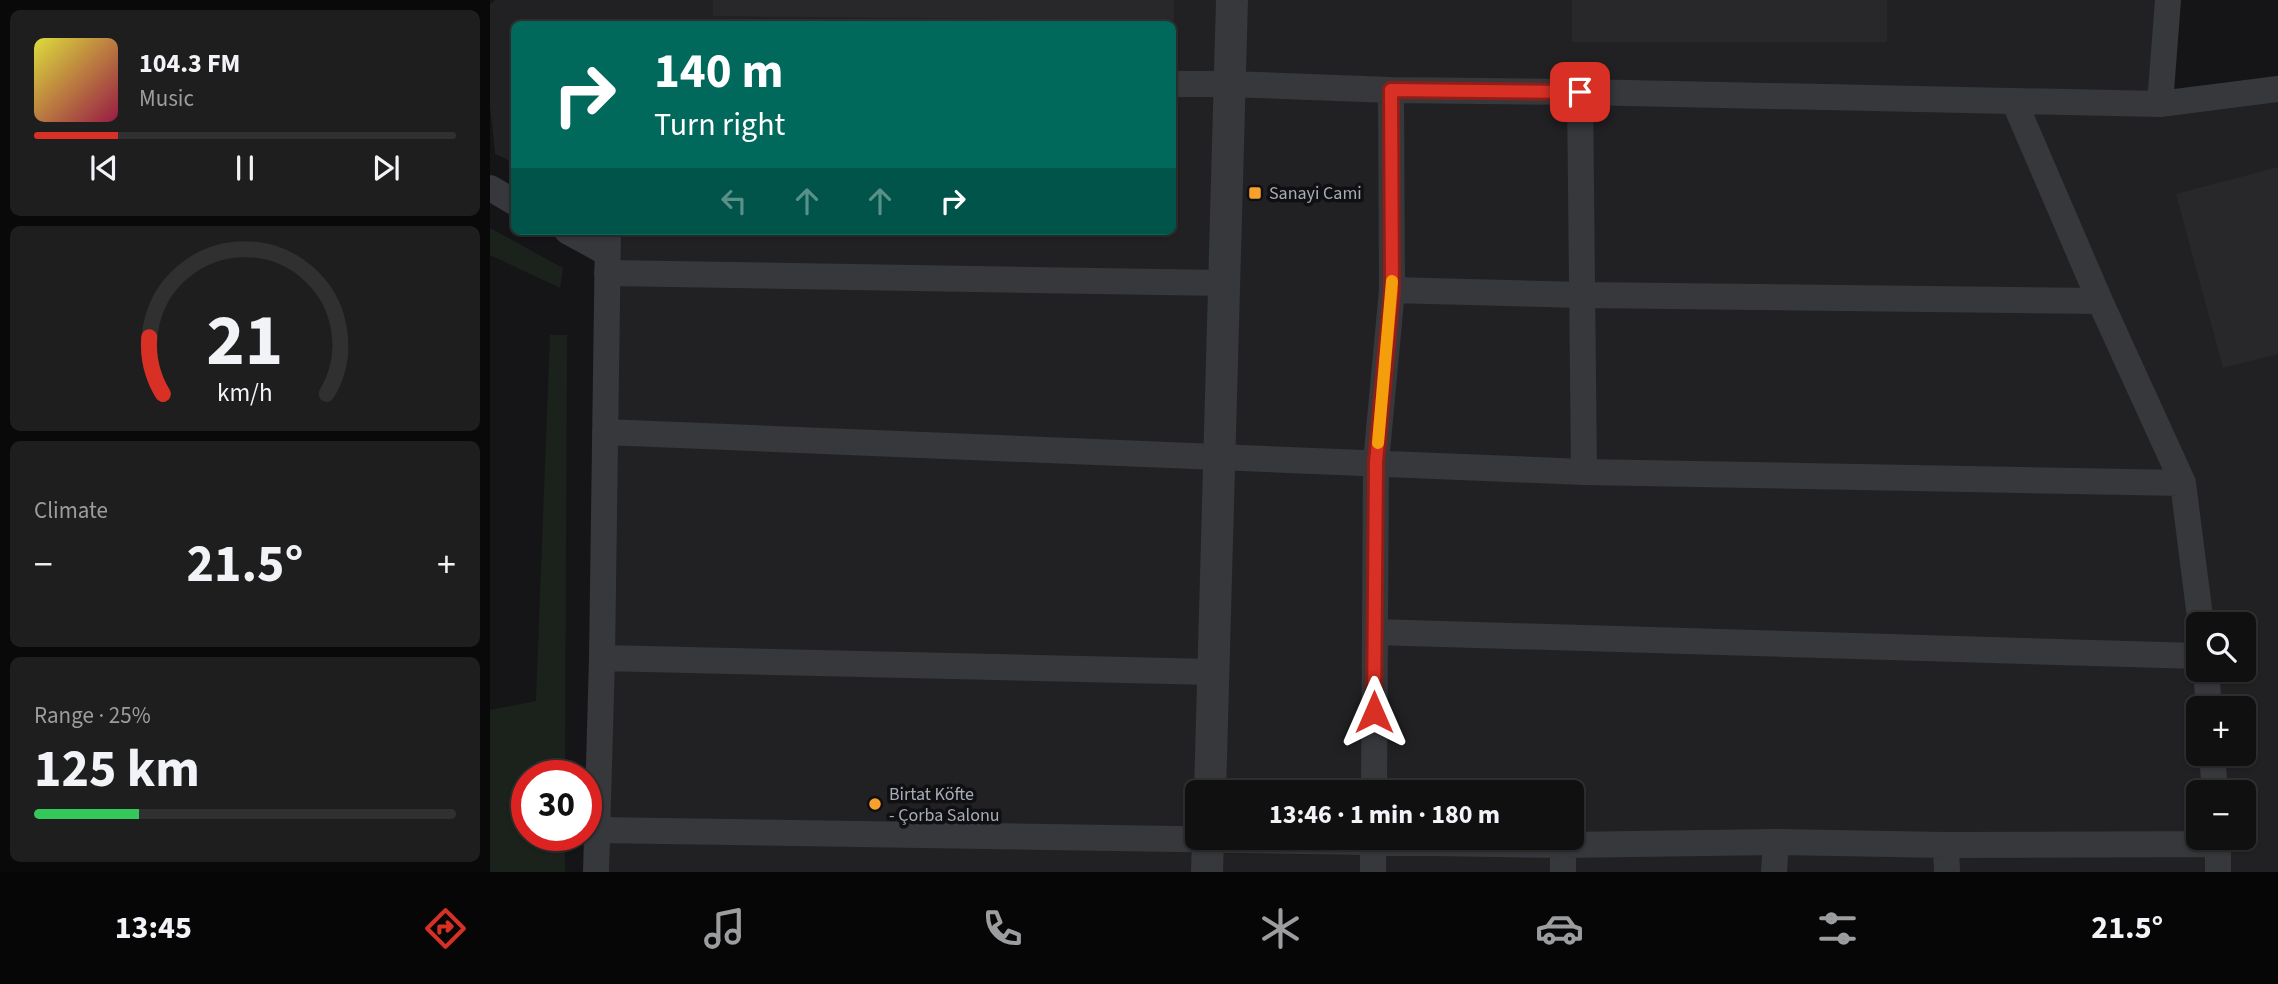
<!DOCTYPE html>
<html lang="en">
<head>
<meta charset="utf-8">
<style>
	body { margin:0; font-family:"Source Sans 3",sans-serif; background:#1e1e1f; color:#f1f3f6; height:100vh; display:flex; flex-direction:column; font-size:26px; white-space:nowrap }
	* { box-sizing:border-box; margin:0 }
	p { font-size:23px; color:#9c9d9f }
	.icon { flex:none; width:38px; height:38px; fill:none; stroke:currentColor; stroke-width:2; stroke-linecap:round; stroke-linejoin:round }
	.map { position:relative; flex:1; overflow:hidden }
	.side { display:flex; flex-direction:column; gap:10px; padding:10px; background:#090909; width:490px }
	.side>* { flex:none }
	.guide { position:absolute; left:21px; top:21px; width:665px; height:214px; border-radius:10px; box-shadow:0 2px 5px #0004,0 0 0 2px #303031; background:#00695c; color:#fff; overflow:hidden }
	.fabs { position:absolute; left:1696px; top:612px; display:grid; gap:14px }
	.fabs a { display:grid; place-items:center; width:70px; height:70px; border-radius:10px; background:#101011; box-shadow:0 2px 5px #0004,0 0 0 2px #303031; font-size:35px }
	.speed { position:absolute; left:21px; top:760px; display:flex; gap:14px; font-size:35px; font-weight:700; text-align:center }
	.speed>* { display:grid; place-content:center; width:91px; height:91px; border-radius:50%; background:#101011; box-shadow:0 2px 5px #0004,0 0 0 2px #303031; line-height:1 }
	.speed .limit { border:10px solid #d22; background:#fff; color:#111 }
	.pin { position:absolute; display:grid; place-items:center; width:60px; height:60px; color:#fff; margin:-30px; border-radius:14px; box-shadow:0 4px 10px #0006 }
	.me { position:absolute; width:77px; margin:-38px; rotate:0deg; stroke-linejoin:round; filter:drop-shadow(0 0 5px #0008) }
	.turn { display:flex; align-items:center; gap:24px; height:147px; padding:0 28px; font-size:32px }
	.turn .icon { width:91px; height:91px; stroke-width:2.5 }
	.turn b { display:block; font-size:49px; line-height:60px }
	.lanes { display:flex; align-items:center; height:66px; padding:0 28px; background:#0003; justify-content:center; gap:35px; direction:ltr }
	.lanes .off { opacity:.35 }
	.big { font-size:52px; font-weight:700; line-height:1.1 }
	.side .tile { flex:1; display:flex; flex-direction:column; justify-content:center; gap:10px; min-width:0; padding:0 24px; border-radius:10px; background:#1e1e1f }
	.side .dial { align-items:center; gap:0 }
	.dial svg { height:182px; overflow:visible; fill:none; stroke:#303031; stroke-width:7; stroke-linecap:round; text-anchor:middle }
	.dial text { fill:#f1f3f6; stroke:none }
	.song { display:flex; align-items:center; gap:21px }
	.cover { width:84px; height:84px; border-radius:10px; background:linear-gradient(135deg,hsl(60 70% 55%),hsl(340 70% 35%)) }
	.played { height:7px; border-radius:4px; background:linear-gradient(90deg,#d93025 20%,#303031 20%) }
	.keys { display:flex; justify-content:space-around; direction:ltr }
	.heat { display:flex; justify-content:space-between; align-items:center; font-size:38px; direction:ltr }
	.charge { height:10px; border-radius:5px; background:linear-gradient(90deg,#34c759 25%,#303031 0) }
	.trip { position:absolute; left:695px; top:780px; width:399px; height:70px; border-radius:10px; background:#101011; box-shadow:0 2px 5px #0004,0 0 0 2px #303031; font-weight:700; line-height:70px; text-align:center }
	.dock { display:flex; height:112px; justify-content:space-around; align-items:center; background:#060607; color:#9c9d9f }
	.dock .icon { width:49px; height:49px }
	.dock .on { color:#d93025 }
	.dock b { font-size:32px; color:#f1f3f6 }
	main { display:flex; flex:1; min-height:0 }
	.map>svg:first-child { display:block }
	.built { fill:#212124; fill-rule:evenodd }
	.green { fill:#1b221b }
	.building { fill:#28282b }
	.lines { fill:none; stroke-linecap:round; stroke-linejoin:round }
	.minor { stroke:#36383c; stroke-width:26 }
	.tertiary { stroke:#36383c; stroke-width:32 }
	.route-casing { stroke:#8d1f18; stroke-width:18 }
	.route { stroke:#d93025; stroke-width:12 }
	.slow { stroke:#f59e0b; stroke-width:12 }
	.poi-dot { fill:#f9a12c; stroke:#101012; stroke-width:2.5 }
	.labels { text-anchor:middle; dominant-baseline:central; stroke-width:7; stroke-linejoin:round; paint-order:stroke }
	.poi-label { font-size:18px; fill:#a6adb8; stroke:#101012; text-anchor:start }
</style>
</head>
<body>
<main>
<section class="side">
<div class="tile">
<div class="song"><i class="cover"></i><div><b>104.3 FM</b><p>Music</p></div></div>
<div class="played"></div>
<div class="keys"><svg class="icon" aria-label="previous" viewBox="0 0 24 24"><path d="M18 5L8 12l10 7zM5 5v14"/></svg><svg class="icon" aria-label="pause" viewBox="0 0 24 24"><path d="M8 5v14M16 5v14"/></svg><svg class="icon" aria-label="next" viewBox="0 0 24 24"><path d="M6 5l10 7-10 7zM19 5v14"/></svg></div>
</div>
<div class="tile dial"><svg viewBox="0 0 100 80">
<path d="M14 69A42 42 0 1 1 86 69"/>
<path d="M14 69A42 42 0 0 1 8 44" stroke="#d93025"/>
<text x="50" y="56" font-size="32" font-weight="700">21</text>
<text x="50" y="72" font-size="11">km/h</text>
</svg></div>
<div class="tile"><p>Climate</p>
<div class="heat"><a>−</a><b class="big">21.5°</b><a>+</a></div>
</div>
<div class="tile"><p>Range · 25%</p><b class="big">125 km</b><div class="charge"></div></div>
</section>
<div class="map">
<svg width="1788" height="872" viewBox="0 0 1788 872">
	<rect width="100%" height="100%" fill="#151517"/>
	<path class="built" d="M5 0H1678L1670 104 1788 98V872H106L118 231H682V24H24V163L5 154 0 105V4ZM1708 625H1754V670H1708ZM1708 709H1754V754H1708ZM707 793H1082V838H707ZM1708 793H1754V838H1708Z"/>
	<path class="green" d="M0 228 73 268 70 288 0 255Z
		M60 335H77L75 775H37V835H75V872H0V710L46 701Z"/>
	<path class="building" d="M223 0H684V21L223 16Z
		M1082 0H1397V42H1082Z
		M1788 167V354L1733 368 1686 194Z"/>
	<g class="lines">
		<path class="minor" d="M682 84H739L901 90 1090 92 1670 104 1788 89
			M1090 92 1094 472
			M1524 101 1610 301 1693 483 1711 625
			M1670 104 1678 0
			M0 188 24 202
			M77 231 117 253
			M117 273 734 283
			M902 290 1092 295 1610 301
			M115 432 1094 472 1693 483
			M885 632 1708 656
			M112 658 723 672
			M1716 670 1719 709
			M1722 754 1725 793
			M884 793 886 462 902 290 901 90
			M106 830 1073 845 1286 842 1456 845 1728 844
			M1728 838V872
			M1073 845V872
			M1456 845 1457 872
			M106 872 112 658 118 231
			M883 872V838
			M1284 872 1286 842"/>
		<path class="tertiary" d="M720 793 742 0
			M717 872 718 838"/>
	</g>
	<g class="lines">
		<defs>
			<path id="route" d="M884 712 886 462 902 290 901 90 1090 92"/>
		</defs>
		<use href="#route" class="route-casing"/>
		<use href="#route" class="route"/>
		<path class="slow" d="M888 443 902 281"/>
	</g>
	<g class="poi-dot">
		<rect x="758" y="186" width="14" height="14" rx="3.5"/>
		<circle cx="385" cy="804" r="7"/>
	</g>
	<g class="labels">
		<g class="poi-label">
			<text x="779" y="193">Sanayi Cami</text>
			<text x="399" y="794">Birtat Köfte<tspan x="399" dy="21">- Çorba Salonu</tspan></text>
		</g>
	</g>
</svg>
<div class="fabs">
<a><svg class="icon" aria-label="search" viewBox="0 0 24 24"><circle cx="10" cy="10" r="6"/><path d="M15 15l6 6"/></svg></a>
<a>+</a>
<a>−</a>
</div>
<div class="speed"><div class="limit">30</div></div>
<div class="pin" style="left:1090px;top:92px;background:#d93025"><svg class="icon" aria-label="arrive" viewBox="0 0 24 24"><path d="M6 21V4h12l-3 4 3 4H6"/></svg></div>
<svg class="me" style="left:884px;top:712px" viewBox="-20 -20 40 40"><path d="M0-17L14 15 0 8-14 15z" fill="#d93025" stroke="#fff" stroke-width="4"/></svg>
<div class="trip">13:46 · 1 min · 180 m</div>
<div class="guide">
<div class="turn"><svg class="icon" aria-label="right" viewBox="0 0 24 24"><path d="M7 20v-9h11M14 6l5 5-5 5"/></svg><div><b>140 m</b>Turn right</div></div>
<div class="lanes"><svg class="icon off" aria-label="left" viewBox="0 0 24 24"><path d="M17 20v-9H6M10 6l-5 5 5 5"/></svg><svg class="icon off" aria-label="ahead" viewBox="0 0 24 24"><path d="M12 20V5M6 11l6-6 6 6"/></svg><svg class="icon off" aria-label="ahead" viewBox="0 0 24 24"><path d="M12 20V5M6 11l6-6 6 6"/></svg><svg class="icon" aria-label="right" viewBox="0 0 24 24"><path d="M7 20v-9h11M14 6l5 5-5 5"/></svg></div>
</div>
</div>
</main>
<nav class="dock">
<b>13:45</b>
<svg class="icon on" aria-label="directions" viewBox="0 0 24 24"><path d="M12 3l9 9-9 9-9-9zM9 14v-3h6M13 9l2 2-2 2"/></svg>
<svg class="icon" aria-label="music" viewBox="0 0 24 24"><path d="M9 18V5l10-2v13"/><circle cx="6" cy="18" r="3"/><circle cx="16" cy="16" r="3"/></svg>
<svg class="icon" aria-label="phone" viewBox="0 0 24 24"><path d="M5 4h4l2 5-3 2q2 4 5 5l2-3 5 2v4C11 20 4 13 5 4z"/></svg>
<svg class="icon" aria-label="climate" viewBox="0 0 24 24"><path d="M12 3v18M4 7l16 10M4 17L20 7"/></svg>
<svg class="icon" aria-label="car" viewBox="0 0 24 24"><path d="M5 17H2v-5l4-1 3-4h7l3 4 3 1v5h-3M9 17h6M6 11h13"/><circle cx="7" cy="17" r="2"/><circle cx="17" cy="17" r="2"/></svg>
<svg class="icon" aria-label="filters" viewBox="0 0 24 24"><path d="M4 7h16M4 17h16"/><circle cx="9" cy="7" r="2"/><circle cx="15" cy="17" r="2"/></svg>
<b>21.5°</b>
</nav>
</body>
</html>
